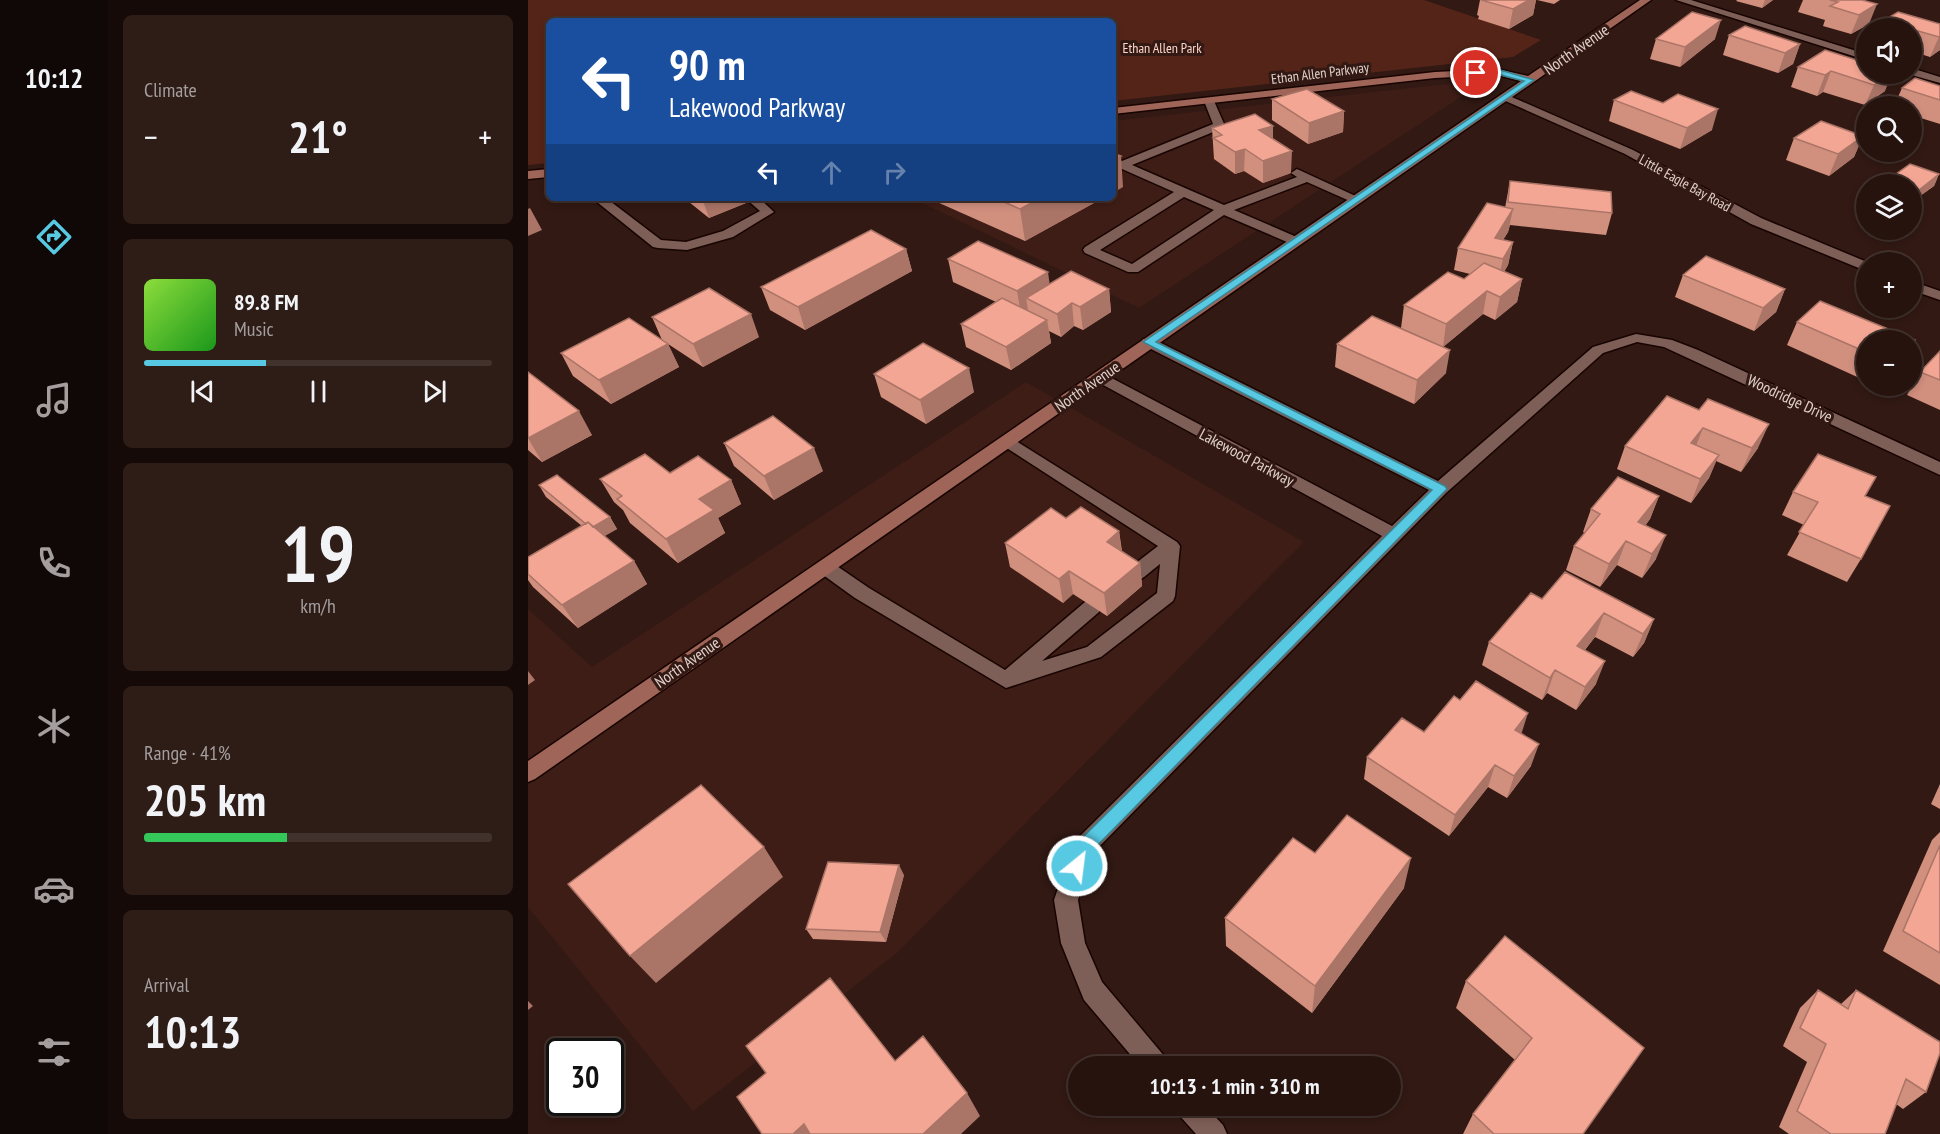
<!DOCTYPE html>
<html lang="en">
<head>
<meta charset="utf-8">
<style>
	body { margin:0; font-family:"PT Sans Narrow",sans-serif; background:#2e1c17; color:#f1f3f6; height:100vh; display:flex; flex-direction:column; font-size:22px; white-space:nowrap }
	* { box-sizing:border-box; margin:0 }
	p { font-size:20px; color:#a49e9e }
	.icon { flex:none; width:33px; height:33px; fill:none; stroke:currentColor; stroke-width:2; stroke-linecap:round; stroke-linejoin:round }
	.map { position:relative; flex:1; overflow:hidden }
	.panel { display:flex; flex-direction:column; gap:15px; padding:15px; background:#150a08; width:420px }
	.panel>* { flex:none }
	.guide { position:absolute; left:18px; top:18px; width:570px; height:183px; border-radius:9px; box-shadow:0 3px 9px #0003,0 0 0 2px #42322e; background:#1a4fa0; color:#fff; overflow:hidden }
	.fabs { position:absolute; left:1328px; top:18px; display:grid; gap:12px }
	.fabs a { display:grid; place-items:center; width:66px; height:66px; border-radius:50%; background:#26130e; box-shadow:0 3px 9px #0003,0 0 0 2px #42322e; font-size:30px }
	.speed { position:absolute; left:18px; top:1038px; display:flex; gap:12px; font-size:30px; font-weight:700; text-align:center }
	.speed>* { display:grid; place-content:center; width:78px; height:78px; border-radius:50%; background:#26130e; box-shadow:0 3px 9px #0003,0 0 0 2px #42322e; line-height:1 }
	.speed .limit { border:3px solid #111; border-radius:9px; background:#fff; color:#111 }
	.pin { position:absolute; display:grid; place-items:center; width:51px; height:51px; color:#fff; margin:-26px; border:3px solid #fff; border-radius:50%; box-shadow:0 2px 6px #0007 }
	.me { position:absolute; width:66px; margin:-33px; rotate:29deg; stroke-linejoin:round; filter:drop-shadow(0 0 4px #0008) }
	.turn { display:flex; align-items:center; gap:21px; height:126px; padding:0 24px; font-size:27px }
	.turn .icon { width:78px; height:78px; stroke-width:2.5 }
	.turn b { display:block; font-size:42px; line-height:51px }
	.lanes { display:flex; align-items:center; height:57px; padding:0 24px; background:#0003; justify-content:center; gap:30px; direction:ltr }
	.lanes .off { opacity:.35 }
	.big { font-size:45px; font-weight:800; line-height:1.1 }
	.panel .tile { flex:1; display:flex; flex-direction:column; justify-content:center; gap:9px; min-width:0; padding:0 21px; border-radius:9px; background:#2e1c17 }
	.panel .dial { align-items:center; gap:0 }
	.dial b { font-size:78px; line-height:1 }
	.song { display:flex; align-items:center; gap:18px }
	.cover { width:72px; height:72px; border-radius:9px; background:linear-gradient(135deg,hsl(90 70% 55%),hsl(120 70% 35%)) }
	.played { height:6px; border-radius:3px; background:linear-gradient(90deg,#57c9e2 35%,#42322e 35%) }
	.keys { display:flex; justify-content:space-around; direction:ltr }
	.heat { display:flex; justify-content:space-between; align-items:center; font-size:33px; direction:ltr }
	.charge { height:9px; border-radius:4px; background:linear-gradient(90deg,#34c759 41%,#42322e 0) }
	.trip { position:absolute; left:540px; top:1056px; width:333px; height:60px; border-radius:30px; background:#26130e; box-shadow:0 3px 9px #0003,0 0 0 2px #42322e; font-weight:800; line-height:60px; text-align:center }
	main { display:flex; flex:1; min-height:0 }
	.tabs { display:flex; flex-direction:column; width:108px; justify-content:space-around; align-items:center; background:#0f0806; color:#a49e9e }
	.tabs .icon { width:42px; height:42px }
	.tabs .current { color:#57c9e2 }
	.tabs b { font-size:27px; color:#f1f3f6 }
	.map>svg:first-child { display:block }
	.built { fill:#3e1d16 }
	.green { fill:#542418 }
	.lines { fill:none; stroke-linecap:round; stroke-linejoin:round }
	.lane-casing { stroke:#180401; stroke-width:3 }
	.street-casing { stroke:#180401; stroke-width:3 }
	.secondary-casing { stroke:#180401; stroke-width:3 }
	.lane { fill:#7e5f57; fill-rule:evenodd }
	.street { fill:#7e5f57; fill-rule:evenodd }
	.secondary { fill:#9e6558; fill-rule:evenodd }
	.wall { fill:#d18f7e }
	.shaded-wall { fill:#aa7467 }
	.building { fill:#f3a693; stroke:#aa7467; stroke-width:1.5 }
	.route { fill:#57c9e2; stroke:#398393; stroke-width:1.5 }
	.labels { text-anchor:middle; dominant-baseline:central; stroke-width:6; stroke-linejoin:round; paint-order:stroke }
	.far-park-label { font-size:14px; fill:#ffd4ca; stroke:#321913 }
	.far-street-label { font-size:14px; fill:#e2d0cb; stroke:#321913 }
	.street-label { font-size:16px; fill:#e2d0cb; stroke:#321913 }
</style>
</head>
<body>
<main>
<nav class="tabs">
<b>10:12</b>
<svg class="icon current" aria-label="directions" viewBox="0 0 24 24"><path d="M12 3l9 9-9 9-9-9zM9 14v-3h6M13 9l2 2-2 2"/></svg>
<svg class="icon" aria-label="music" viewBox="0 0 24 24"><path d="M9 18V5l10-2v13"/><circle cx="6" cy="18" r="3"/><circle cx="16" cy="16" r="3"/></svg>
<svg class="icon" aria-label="phone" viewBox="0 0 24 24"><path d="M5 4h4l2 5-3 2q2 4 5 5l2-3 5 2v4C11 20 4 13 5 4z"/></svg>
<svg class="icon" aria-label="climate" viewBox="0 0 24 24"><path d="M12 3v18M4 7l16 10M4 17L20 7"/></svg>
<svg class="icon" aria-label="car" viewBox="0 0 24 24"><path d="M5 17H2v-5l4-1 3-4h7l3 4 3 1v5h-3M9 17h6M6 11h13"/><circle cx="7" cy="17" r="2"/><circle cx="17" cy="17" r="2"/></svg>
<svg class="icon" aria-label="filters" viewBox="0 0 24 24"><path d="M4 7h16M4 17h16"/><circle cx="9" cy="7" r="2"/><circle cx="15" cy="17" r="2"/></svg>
</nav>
<section class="panel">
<div class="tile"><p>Climate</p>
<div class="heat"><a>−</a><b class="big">21°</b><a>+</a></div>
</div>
<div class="tile">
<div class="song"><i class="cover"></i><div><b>89.8 FM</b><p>Music</p></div></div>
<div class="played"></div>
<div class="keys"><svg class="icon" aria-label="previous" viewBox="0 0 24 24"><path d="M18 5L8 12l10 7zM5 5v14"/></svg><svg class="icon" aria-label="pause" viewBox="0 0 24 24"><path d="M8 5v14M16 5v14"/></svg><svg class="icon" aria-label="next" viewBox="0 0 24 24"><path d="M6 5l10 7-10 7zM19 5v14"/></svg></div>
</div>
<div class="tile dial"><b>19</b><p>km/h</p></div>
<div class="tile"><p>Range · 41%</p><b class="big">205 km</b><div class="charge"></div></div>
<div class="tile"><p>Arrival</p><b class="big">10:13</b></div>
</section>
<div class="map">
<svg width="1412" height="1134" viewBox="0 0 1412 1134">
	<rect width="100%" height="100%" fill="#321913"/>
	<path class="built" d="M937 82 948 87 611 308 384 198H585V121Z
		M498 382 776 542 369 953 165 1111 0 907V609L64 667Z"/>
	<path class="green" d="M0 0H896L1013 40 985 57 585 101V21H21V163L0 165Z"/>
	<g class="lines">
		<defs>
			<path id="lane" d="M681 98 686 101 697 126 695 128 604 165 696 205 769 177 763 173 769 169 834 199 832 202H824L779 182 706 210 771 238 773 241 766 245 696 215 610 272H600L557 253 555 250 557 247 646 192 585 165V157L594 161 685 124 676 101ZM656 197 686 210 604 264 572 250Z
				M64 198H78L133 240 158 242 195 231 232 211 217 198H231L246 212 205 237 159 250 130 248 125 247Z
				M480 436 649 542 652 546 647 596 645 601 573 657 478 688 327 598 291 572 288 567 291 562 297 560 303 562 341 588 477 670 557 602 564 600 571 602 573 607 571 612 514 661 559 647 629 593 632 564C621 572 609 587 595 583L592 578 595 573 630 546 474 445 472 441 474 437Z"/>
			<path id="street" d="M1148 0H1163L1338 54V60Z
				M1383 68 1412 77V83L1380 74H1383Z
				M977 94 1105 150 1233 218 1339 262 1338 271 1223 224 1097 154 973 99 972 97Z
				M1383 281 1412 291V300L1383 290Z
				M1108 334 1144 340 1170 350 1412 462V475L1136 347 1109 342 1075 353 918 493 564 854 550 900 557 943 574 982 637 1057 641 1066H612L556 1000 533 943 526 900 544 848 547 841 854 536 566 380 563 377 566 374H576L864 526 901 490 615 345 613 342 615 339H625L910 481 1065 347Z
				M647 1106H677L695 1125 699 1134H668L651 1115Z"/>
			<path id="secondary" d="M1112 0H1123L7 779 0 782V761L993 81 969 75 907 78 585 114V108L907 72 969 69 1000 76Z
				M21 169V177L0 179V171Z"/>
		</defs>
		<use href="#lane" class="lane-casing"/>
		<use href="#street" class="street-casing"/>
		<use href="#secondary" class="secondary-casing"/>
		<use href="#lane" class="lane"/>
		<use href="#street" class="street"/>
		<use href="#secondary" class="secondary"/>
	</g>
	<path class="wall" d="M952 0H1008L1005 15 981 29 950 19 951 16 949 15Z
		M1009 0H1032L1026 4Z
		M1209 0H1245L1234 8 1208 1Z
		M1275 0H1334L1341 24 1323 34 1295 26 1297 20 1270 12Z
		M1355 21 1412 24V50L1402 57 1383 51V28H1352Z
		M1201 35 1272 44 1265 64 1250 73 1195 55Z
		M1128 39H1187L1152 67 1122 59Z
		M1297 50 1357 91 1337 105 1295 92 1289 96 1263 87 1270 67Z
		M1412 86V124L1383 115V106H1366L1374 88Z
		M744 99 816 111 815 132 780 144 744 120Z
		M1086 100 1184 130 1152 149 1081 121Z
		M684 128 745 139 763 173 735 183 716 171 707 174 686 159Z
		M1335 136 1326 157 1301 176 1258 160 1266 138Z
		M1411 174 1406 186 1385 201 1383 200V184H1359L1361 179Z
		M982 181 1084 213 1078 235 982 225 980 232 975 240 985 242 980 265 976 272 994 279 989 302 967 320 955 314 915 347 918 373 886 404 807 367 809 344H909L873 328 876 305 936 279 942 274 926 270 930 248 977 208Z
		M156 198H216L218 203 181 218Z
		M400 198H575L497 241Z
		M378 249 384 271 277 330 242 310 233 287Z
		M420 259 521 284 581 289 583 312 555 330 546 326 533 337 521 331 523 343 483 370 438 347 433 324 468 302 425 282Z
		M1155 275 1257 289 1248 312 1226 331 1147 297Z
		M124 317 231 337 175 367 134 340Z
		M1269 322 1387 340 1383 348V340H1338V381L1259 345Z
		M140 344 151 367 83 404 45 376 33 353Z
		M1412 351V410L1379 395 1392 372Z
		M0 372 64 435 14 462 0 450Z
		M346 374 446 392 398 424 353 397Z
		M1139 396 1230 448 1213 472 1188 461 1181 478 1163 503 1089 469 1097 446Z
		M196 443 295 471 246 500 206 466Z
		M142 473 203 480 213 504 190 518 197 533 150 563 102 523 95 510 86 502 72 479Z
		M11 485 82 517 89 529 76 536 106 561 119 584 50 628 5 587 0 580V557L54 526 18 497Z
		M1265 492 1337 496 1333 559 1319 582 1259 555 1276 525 1254 515Z
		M1131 496 1122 519 1117 526 1128 559 1114 578 1089 565 1072 587 1038 570 1046 546 1057 533 1055 532 1063 509Z
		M538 518 591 531 594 551 612 563 614 586 579 616 545 594 535 603 482 567 477 543Z
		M1014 599 1126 619 1116 643 1105 657 1067 637 1057 650 1068 684 1048 710 1019 693 1014 700 954 665 961 642Z
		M896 732 994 733 1003 766 979 798 960 787 921 836 836 779 839 757Z
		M1412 784V809L1403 804Z
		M1412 832V985L1355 951 1404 840Z
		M787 853 876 888 784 1013 698 946 697 918Z
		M376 875 358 942 285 939 278 929Z
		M977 936 1055 1134H935L945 1114 987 1060 928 1008 938 981Z
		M1290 990 1313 1004 1328 990 1398 1092 1375 1109 1368 1104 1357 1134H1261L1251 1127 1279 1062 1255 1046 1272 1008Z"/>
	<path class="shaded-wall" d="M1001 0H1008L1005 15 981 29 985 9Z
		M1237 0H1245L1234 8Z
		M1349 4 1341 24 1323 34 1331 15Z
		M1193 20 1187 39 1152 67 1157 47Z
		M1412 36V50L1402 57 1411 37Z
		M1272 44 1265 64 1250 73 1257 53Z
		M1303 71 1295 92 1289 96 1297 75Z
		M1362 74H1364L1357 91 1337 105 1346 85Z
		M1190 109 1184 130 1152 149 1159 128Z
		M816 111 815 132 780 144 781 123Z
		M745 126V147L731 130Z
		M1335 136 1326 157 1301 176 1310 154Z
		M717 149 716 171 707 174V152Z
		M764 151 763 173 735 183V161Z
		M593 156 595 187 585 193V160Z
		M1411 174 1406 186 1385 201 1391 190Z
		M174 198H216L218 203 181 218Z
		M282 198H294L283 201Z
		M513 198H575L497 241 492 209Z
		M2 208 14 230 0 236V209Z
		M985 209 980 232 965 256 967 238Z
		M985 242 980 265 970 281 975 259Z
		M378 249 384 271 277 330 270 307Z
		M520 272 523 294 498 298 500 310 493 314 489 291Z
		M994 279 989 302 967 320 972 297Z
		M581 289 583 312 555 330 552 307Z
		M1257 289 1248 312 1226 331 1235 308Z
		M959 291 955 314 915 347 918 324Z
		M544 303 546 326 533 337 529 314Z
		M223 314 231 337 175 367 165 344Z
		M519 320 523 343 483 370 478 347Z
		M140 344 151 367 83 404 71 380Z
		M922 350 918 373 886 404 889 380Z
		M441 368 446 392 398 424 392 400Z
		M51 411 64 435 14 462 0 438Z
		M1241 424 1230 448 1213 472 1224 448Z
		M1175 428 1166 451 1163 443Z
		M286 448 295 471 246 500 236 476Z
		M1191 455 1181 478 1163 503 1172 479Z
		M203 480 213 504 190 518 197 533 150 563 138 539 171 499Z
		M1131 496 1122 519 1103 544 1110 522Z
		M82 517 89 529 70 540 63 528Z
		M591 531 594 555 579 542Z
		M1138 535 1128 559 1114 578 1124 554Z
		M1098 541 1089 565 1072 587 1081 564Z
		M106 561 119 584 50 628 34 605Z
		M612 563 614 586 579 616 576 593Z
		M541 571 545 594 535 603 531 579Z
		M1076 613 1067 637 1041 669 1049 646Z
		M1126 619 1116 643 1105 657 1115 634Z
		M1077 661 1068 684 1048 710 1057 687Z
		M1027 670 1019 693 1014 700 1022 678Z
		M0 671 7 680 0 685Z
		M1000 713 993 735 987 730Z
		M1011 744 1003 766 979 798 986 776Z
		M967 765 960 787 921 836 927 815Z
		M236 847 255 877 128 983 102 956Z
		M883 858 876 888 784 1013 787 986Z
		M371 865 376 875 358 942 352 932Z
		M0 1001 5 1006 0 1010Z
		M439 1093 452 1116 433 1134H395Z
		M276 1124 284 1134H265Z"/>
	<path class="building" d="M953 0H1001L985 9Z
		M1302 0H1334L1349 4 1331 15 1302 6 1310 2Z
		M1164 12 1193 20 1157 47 1128 39Z
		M1370 12 1412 24V36L1411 37 1355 21Z
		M1217 26 1272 44 1257 53 1201 35Z
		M1297 50 1338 63V74H1362L1346 85 1303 71 1297 75 1270 67Z
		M1387 78 1412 86V100L1374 88Z
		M779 89 816 111 781 123 744 99Z
		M1103 91 1135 103 1150 94 1190 109 1159 128 1086 100Z
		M727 114 745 126 731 130 764 151 735 161 717 149 707 152 685 138 694 135 684 128Z
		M1293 121 1335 136 1310 154 1266 138Z
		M585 153 593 156 585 160Z
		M1382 164 1411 174 1391 190 1383 187V184H1376L1361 179Z
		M982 181 1083 192 1084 213 980 202Z
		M467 198H513L492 209Z
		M959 203 985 209 967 238 985 242 975 259 930 248Z
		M343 230 378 249 270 307 233 287Z
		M450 241 520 272 489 291 420 259Z
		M1178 256 1257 289 1235 308 1155 275Z
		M956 263 994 279 972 297 959 291 918 324 876 305 920 272 936 279Z
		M543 271 581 289 552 307 544 303 529 314 498 298Z
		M181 288 223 314 165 344 124 317Z
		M474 298 519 320 478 347 433 324Z
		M1292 301 1387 340 1383 344V340H1338V352L1269 322Z
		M844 316 922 350 889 380 809 344Z
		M101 318 140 344 71 380 33 353Z
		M395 343 441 368 392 400 346 374Z
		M1412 351V380L1392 372Z
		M0 372 51 411 0 438Z
		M1139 396 1171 410 1180 399 1241 424 1224 448 1175 428 1163 443 1191 455 1172 479 1097 446Z
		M245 416 286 448 236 476 196 443Z
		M117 454 142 473 170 456 203 480 171 499 186 510 138 539 89 499 94 496 72 479Z
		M1290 454 1348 477 1337 496 1362 506 1333 559 1271 532 1290 502 1265 492Z
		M29 475 82 517 65 527 60 522 58 524 11 485Z
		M1090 477 1131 496 1110 522 1138 535 1124 554 1098 541 1081 564 1046 546 1072 514 1063 509Z
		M553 507 591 531 579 542 612 563 576 593 541 571 531 579 477 543 523 508 538 518Z
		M60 522 106 561 34 605 0 574V557Z
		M1037 572 1126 619 1115 634 1076 613 1049 646 1077 661 1057 687 1027 670 1022 678 961 642 1003 593 1014 599Z
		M948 681 1000 713 987 730 1011 744 986 776 967 765 927 815 839 757 874 718 896 732 926 696 932 700Z
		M173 785 236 847 102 956 40 884Z
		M819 815 883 858 787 986 697 918 765 838 787 853Z
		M1412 845V953L1375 931Z
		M300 862 371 865 352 932 278 929Z
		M977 936 1116 1048 1055 1134H966L945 1114 1004 1038 938 981Z
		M302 978 367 1061 395 1036 439 1093 395 1134H282L276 1124 265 1134H234L209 1097 238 1073 218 1046Z
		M1290 990 1320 1009 1328 990 1412 1042V1053L1398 1092 1378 1079 1357 1134H1303L1269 1111 1298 1044 1272 1028Z"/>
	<path class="route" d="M969 69 1006 80 628 342 917 486 919 489 562 853 555 871 549 873 543 871 541 866 549 843 904 490 615 342 996 81 969 74 948 75 944 73 948 70Z"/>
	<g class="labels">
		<g class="far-park-label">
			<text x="634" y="48">Ethan Allen Park</text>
		</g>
		<g class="far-street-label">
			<text transform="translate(792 73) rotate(-7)">Ethan Allen Parkway</text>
			<text transform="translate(1157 183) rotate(29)">Little Eagle Bay Road</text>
		</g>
		<g class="street-label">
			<text transform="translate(1048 49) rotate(-35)">North Avenue</text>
			<text transform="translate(559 386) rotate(-35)">North Avenue</text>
			<text transform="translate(1262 398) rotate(25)">Woodridge Drive</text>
			<text transform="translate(719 457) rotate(28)">Lakewood Parkway</text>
			<text transform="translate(159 662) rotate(-35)">North Avenue</text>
		</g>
	</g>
</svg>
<div class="fabs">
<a><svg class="icon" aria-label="sound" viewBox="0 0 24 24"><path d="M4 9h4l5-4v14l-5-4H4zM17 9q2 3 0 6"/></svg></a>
<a><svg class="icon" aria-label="search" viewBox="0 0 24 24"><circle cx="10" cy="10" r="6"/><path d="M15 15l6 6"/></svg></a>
<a><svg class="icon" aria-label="layers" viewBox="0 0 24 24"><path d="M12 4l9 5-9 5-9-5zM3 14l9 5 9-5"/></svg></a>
<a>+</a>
<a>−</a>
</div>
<div class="speed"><div class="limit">30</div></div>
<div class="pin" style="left:948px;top:73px;background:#d93025"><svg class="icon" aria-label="arrive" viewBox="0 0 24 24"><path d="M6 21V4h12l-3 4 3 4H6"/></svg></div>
<svg class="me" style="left:549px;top:866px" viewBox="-20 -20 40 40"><circle r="17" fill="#57c9e2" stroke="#fff" stroke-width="3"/><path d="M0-11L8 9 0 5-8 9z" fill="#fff"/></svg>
<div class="trip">10:13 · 1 min · 310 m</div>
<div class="guide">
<div class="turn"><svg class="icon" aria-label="left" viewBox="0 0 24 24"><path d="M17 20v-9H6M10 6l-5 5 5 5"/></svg><div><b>90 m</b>Lakewood Parkway</div></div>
<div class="lanes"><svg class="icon" aria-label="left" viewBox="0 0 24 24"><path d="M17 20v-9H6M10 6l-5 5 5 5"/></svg><svg class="icon off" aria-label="ahead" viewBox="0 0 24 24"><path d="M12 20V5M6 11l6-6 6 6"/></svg><svg class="icon off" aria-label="right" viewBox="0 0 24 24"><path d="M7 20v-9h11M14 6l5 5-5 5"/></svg></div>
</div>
</div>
</main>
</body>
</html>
